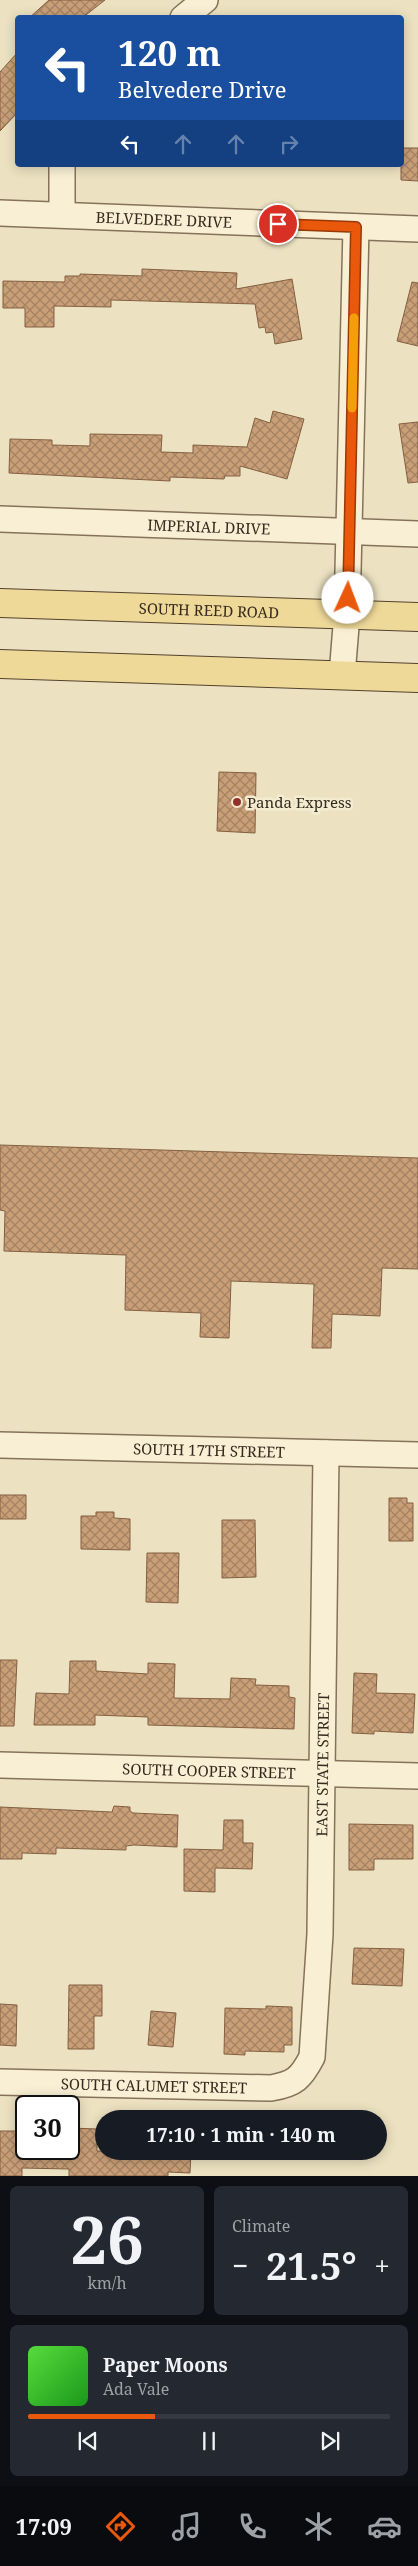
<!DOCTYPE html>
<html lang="en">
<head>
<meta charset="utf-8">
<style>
	body { margin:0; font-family:"Noto Serif",serif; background:#242831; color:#f1f3f6; height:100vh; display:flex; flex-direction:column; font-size:19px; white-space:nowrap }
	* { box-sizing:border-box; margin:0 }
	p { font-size:16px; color:#9ea1a6 }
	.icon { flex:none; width:28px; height:28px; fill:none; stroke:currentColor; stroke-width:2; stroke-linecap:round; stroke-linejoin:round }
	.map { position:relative; height:2176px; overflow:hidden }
	.sheet { display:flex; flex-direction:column; gap:10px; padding:10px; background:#0d0f14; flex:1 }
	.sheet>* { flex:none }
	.banner { position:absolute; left:15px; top:15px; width:389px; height:152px; border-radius:5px; box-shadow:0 2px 12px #0003; background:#1a4fa0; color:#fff; overflow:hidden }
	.speed { position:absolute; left:15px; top:2095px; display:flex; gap:10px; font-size:25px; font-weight:700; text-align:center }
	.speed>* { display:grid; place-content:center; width:65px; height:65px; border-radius:50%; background:#171b24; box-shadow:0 2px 12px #0003; line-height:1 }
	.speed .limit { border:2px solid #111; border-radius:8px; background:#fff; color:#111 }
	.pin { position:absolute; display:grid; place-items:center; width:42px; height:42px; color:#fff; margin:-21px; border:2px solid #fff; border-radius:50%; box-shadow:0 1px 5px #0007 }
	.me { position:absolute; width:55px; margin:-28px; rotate:2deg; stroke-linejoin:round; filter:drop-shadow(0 0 4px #0008) }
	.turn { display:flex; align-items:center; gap:18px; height:105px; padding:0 20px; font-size:22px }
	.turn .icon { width:65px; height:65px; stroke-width:2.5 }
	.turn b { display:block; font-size:35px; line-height:42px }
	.lanes { display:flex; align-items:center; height:48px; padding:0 20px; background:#0003; justify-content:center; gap:25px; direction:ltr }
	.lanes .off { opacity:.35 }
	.big { font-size:38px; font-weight:700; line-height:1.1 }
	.sheet .card { flex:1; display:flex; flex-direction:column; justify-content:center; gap:8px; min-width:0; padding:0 18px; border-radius:8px; background:#242831 }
	.sheet .dial { align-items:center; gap:0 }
	.dial b { font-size:65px; line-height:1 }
	.song { display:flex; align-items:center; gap:15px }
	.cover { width:60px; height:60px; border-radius:8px; background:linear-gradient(135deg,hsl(110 70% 55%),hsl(120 70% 35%)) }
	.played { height:5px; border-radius:2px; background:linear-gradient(90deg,#ea580c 35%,#363941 35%) }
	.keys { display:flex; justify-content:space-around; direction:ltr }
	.heat { display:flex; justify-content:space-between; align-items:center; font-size:28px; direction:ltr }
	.sheet .tiles { flex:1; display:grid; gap:10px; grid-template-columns:1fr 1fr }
	.card:last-child { grid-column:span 2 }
	.trip { position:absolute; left:95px; top:2110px; width:292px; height:50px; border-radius:25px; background:#171b24; box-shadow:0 2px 12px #0003; font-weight:700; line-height:50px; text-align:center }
	.menu { display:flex; height:80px; justify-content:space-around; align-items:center; background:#090b0e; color:#9ea1a6 }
	.menu .icon { width:35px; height:35px }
	.menu .on { color:#ea580c }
	.menu b { font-size:22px; color:#f1f3f6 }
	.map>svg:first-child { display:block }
	.building { fill:url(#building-cross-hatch); stroke:#835f40 }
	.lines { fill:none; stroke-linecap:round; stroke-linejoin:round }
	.minor-casing { stroke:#857359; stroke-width:28 }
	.primary-casing { stroke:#53412e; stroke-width:30 }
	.minor { stroke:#f8efd4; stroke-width:25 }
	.primary { stroke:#efd999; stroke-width:28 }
	.route-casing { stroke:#983908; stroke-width:12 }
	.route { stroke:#ea580c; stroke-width:9 }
	.slow { stroke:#f59e0b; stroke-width:9 }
	.poi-dot { fill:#92302b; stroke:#f4ecd0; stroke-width:2 }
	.labels { text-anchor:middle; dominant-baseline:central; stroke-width:5; stroke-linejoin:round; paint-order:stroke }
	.street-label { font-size:15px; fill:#352a1d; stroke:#f4ecd0 }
	.poi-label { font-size:15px; fill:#352a1d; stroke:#f4ecd0; text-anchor:start }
</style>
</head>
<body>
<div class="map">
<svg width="418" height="2176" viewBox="0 0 418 2176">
	<defs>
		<pattern id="building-cross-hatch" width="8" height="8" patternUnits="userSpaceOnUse" patternTransform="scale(1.25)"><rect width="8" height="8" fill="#c99f78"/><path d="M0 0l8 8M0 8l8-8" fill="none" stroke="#a48262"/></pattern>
	</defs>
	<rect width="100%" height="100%" fill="#ece2c1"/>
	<path class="building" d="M49 0H105L82 18H29Z
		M18 52V112L0 131V72Z
		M401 148H418V181L401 180Z
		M142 269 237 273 236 289 292 279 302 339 275 344 273 332 266 333 265 327 259 328 255 304 111 300V307L54 306V327H25V308H3V281L65 282V276H80V274L142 276Z
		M412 282 418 283V346L397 341Z
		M273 411 304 419 287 479 240 466V476H225L224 479 170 477V481L9 473 10 439 52 440V445L90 446V434L162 435 161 452 193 453V445L247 447 255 418 270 423Z
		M418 422V482L408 483 399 424Z
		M219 772 256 773 255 833 217 831Z
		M0 1145 418 1158V1269L382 1268 380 1316 332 1314 331 1348H312L314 1284 231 1281 229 1338 200 1337 201 1313 125 1310 126 1255 4 1251 5 1211 0 1210Z
		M0 1495H26V1519H0Z
		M389 1498H407V1503H413V1541H389Z
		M96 1512H114V1518L130 1519V1550L81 1549V1516H96Z
		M222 1520H255L256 1577 222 1578Z
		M147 1553H179L178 1603 146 1602Z
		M0 1660H17L14 1726H0Z
		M70 1661H96V1671L148 1674V1663L175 1664 174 1698 230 1699 231 1678 256 1679 255 1685 289 1686V1697L295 1698 294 1729 148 1725V1717L95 1715V1725H34L36 1693 69 1694Z
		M354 1673 377 1674 376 1693 415 1694 413 1733 374 1731V1734L352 1733Z
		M114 1806 130 1807V1811L133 1813 178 1815 177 1847 134 1845 126 1846V1850L56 1848V1854L22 1853V1859H0V1807L112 1812Z
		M224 1820H243V1843H253L252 1869 215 1868V1892L184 1891V1849L223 1850Z
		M349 1824 413 1825V1859H374V1870H349Z
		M354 1948 404 1949 402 1986 352 1984Z
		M69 1985H102V2016H94V2049H68Z
		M0 2004 17 2005 16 2046 0 2045Z
		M266 2006 292 2007V2045H284V2052L245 2051V2055L224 2054 225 2008 266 2009Z
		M151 2011 176 2013 173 2047 148 2045Z
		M70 2128 97 2129V2151H191L190 2173 168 2172V2176H69V2169L22 2168V2176H0V2131H22V2149H69Z"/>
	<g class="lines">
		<defs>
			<g id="minor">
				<path d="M183 18 205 0"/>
				<path id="s1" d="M0 213 418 229"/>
				<path d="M62 214V165"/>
				<path id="s2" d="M0 519 418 534"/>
				<path d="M342 675 347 614 356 227"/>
				<path id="s3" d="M0 1445 418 1455"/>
				<path id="s4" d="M0 1765 418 1776"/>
				<path id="s5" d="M0 2082 271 2088C295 2084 301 2078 312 2057L320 1934 326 1453"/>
			</g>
			<g id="primary">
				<path id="s6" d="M0 603 418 617"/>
				<path d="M0 664 418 678"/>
			</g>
		</defs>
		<use href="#minor" class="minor-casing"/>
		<use href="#primary" class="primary-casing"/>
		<use href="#minor" class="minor"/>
		<use href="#primary" class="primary"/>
	</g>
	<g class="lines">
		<defs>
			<path id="route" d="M278 224 356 227 348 598"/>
		</defs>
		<use href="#route" class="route-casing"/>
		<use href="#route" class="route"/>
		<path class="slow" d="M352 408 354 318"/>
	</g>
	<circle class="poi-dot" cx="237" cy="802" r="5"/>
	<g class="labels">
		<g class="street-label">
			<text stroke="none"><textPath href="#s1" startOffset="164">BELVEDERE DRIVE</textPath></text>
			<text stroke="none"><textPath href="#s2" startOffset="209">IMPERIAL DRIVE</textPath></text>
			<text stroke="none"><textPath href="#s6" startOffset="209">SOUTH REED ROAD</textPath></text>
			<text stroke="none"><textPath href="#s3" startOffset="209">SOUTH 17TH STREET</textPath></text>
			<text stroke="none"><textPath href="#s5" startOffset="618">EAST STATE STREET</textPath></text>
			<text stroke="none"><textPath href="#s4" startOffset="209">SOUTH COOPER STREET</textPath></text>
			<text stroke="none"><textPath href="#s5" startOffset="154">SOUTH CALUMET STREET</textPath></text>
		</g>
		<g class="poi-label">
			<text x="247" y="802">Panda Express</text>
		</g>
	</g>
</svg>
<div class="speed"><div class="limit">30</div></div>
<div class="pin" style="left:278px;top:224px;background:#d93025"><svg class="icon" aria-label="arrive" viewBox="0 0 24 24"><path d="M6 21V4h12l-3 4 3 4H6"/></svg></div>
<svg class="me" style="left:348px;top:598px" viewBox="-20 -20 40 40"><circle r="19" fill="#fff"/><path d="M0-13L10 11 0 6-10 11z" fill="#ea580c"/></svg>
<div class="trip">17:10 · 1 min · 140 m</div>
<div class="banner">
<div class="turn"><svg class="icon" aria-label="left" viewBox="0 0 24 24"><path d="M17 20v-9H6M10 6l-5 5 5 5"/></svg><div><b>120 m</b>Belvedere Drive</div></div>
<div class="lanes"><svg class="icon" aria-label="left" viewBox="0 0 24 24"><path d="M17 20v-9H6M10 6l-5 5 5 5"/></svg><svg class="icon off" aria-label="ahead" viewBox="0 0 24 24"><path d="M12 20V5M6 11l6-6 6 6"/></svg><svg class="icon off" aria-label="ahead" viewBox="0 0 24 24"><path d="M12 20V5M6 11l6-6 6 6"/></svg><svg class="icon off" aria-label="right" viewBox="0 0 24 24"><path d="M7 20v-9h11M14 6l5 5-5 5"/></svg></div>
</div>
</div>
<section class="sheet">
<div class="tiles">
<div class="card dial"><b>26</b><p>km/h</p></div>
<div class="card"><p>Climate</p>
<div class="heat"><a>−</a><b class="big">21.5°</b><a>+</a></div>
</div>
<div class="card">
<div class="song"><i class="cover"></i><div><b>Paper Moons</b><p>Ada Vale</p></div></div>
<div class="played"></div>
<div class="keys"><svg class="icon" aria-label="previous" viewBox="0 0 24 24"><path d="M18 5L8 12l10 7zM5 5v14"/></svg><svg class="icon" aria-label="pause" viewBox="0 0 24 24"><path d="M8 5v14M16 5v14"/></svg><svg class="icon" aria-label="next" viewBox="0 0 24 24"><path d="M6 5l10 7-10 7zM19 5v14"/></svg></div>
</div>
</div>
</section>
<nav class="menu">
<b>17:09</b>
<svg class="icon on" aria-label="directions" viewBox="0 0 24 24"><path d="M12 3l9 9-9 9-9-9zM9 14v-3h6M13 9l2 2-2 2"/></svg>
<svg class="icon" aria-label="music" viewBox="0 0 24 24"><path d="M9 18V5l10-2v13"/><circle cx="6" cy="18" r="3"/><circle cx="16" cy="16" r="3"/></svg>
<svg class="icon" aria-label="phone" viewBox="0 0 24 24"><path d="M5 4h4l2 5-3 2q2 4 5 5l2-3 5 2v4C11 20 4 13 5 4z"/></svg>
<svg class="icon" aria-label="climate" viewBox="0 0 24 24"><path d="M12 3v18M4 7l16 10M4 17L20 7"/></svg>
<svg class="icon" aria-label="car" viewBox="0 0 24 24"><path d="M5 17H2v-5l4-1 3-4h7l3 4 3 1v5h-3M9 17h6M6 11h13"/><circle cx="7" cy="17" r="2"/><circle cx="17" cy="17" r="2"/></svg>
</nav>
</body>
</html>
